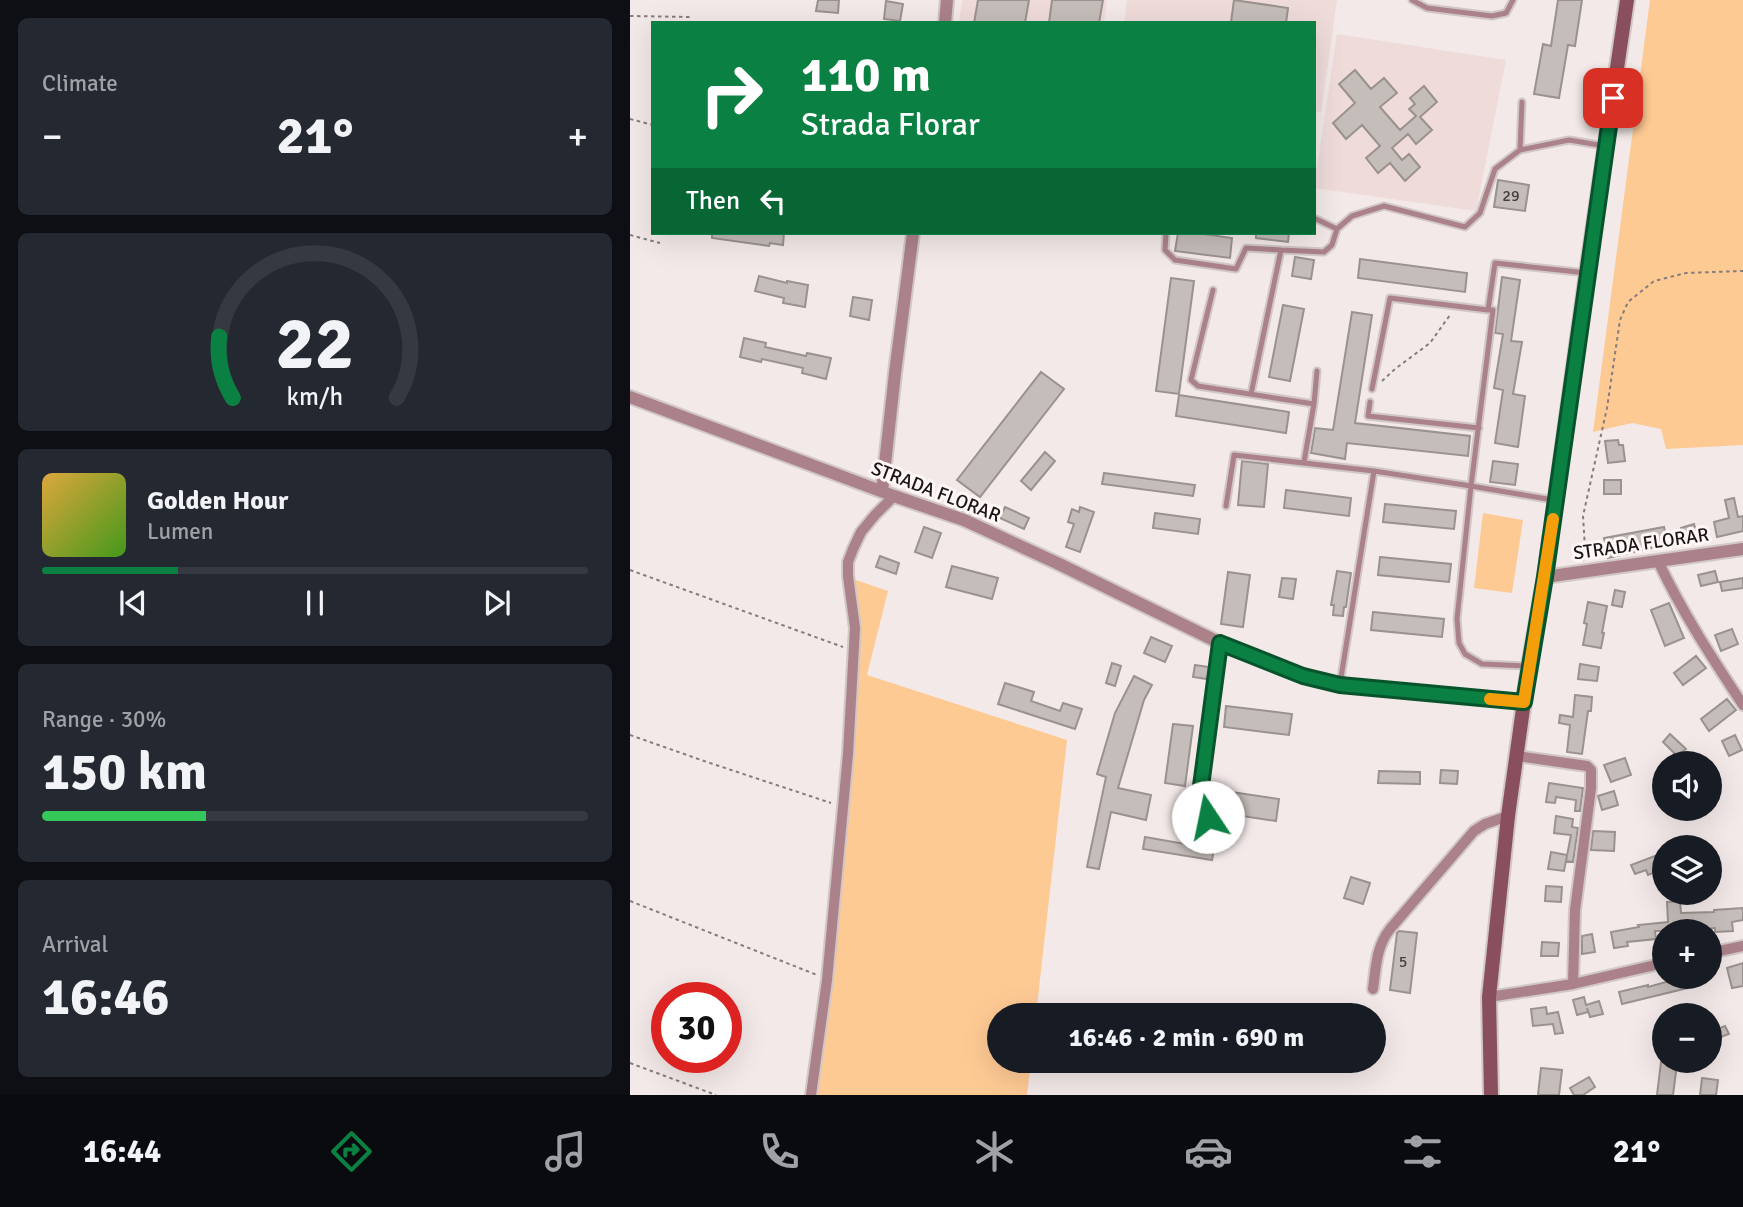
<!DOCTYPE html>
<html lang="en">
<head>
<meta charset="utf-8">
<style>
	body { margin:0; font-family:Signika,sans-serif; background:#242831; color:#f1f3f6; height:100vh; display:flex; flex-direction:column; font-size:26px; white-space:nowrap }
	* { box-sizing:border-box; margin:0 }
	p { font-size:23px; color:#9ea1a6 }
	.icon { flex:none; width:38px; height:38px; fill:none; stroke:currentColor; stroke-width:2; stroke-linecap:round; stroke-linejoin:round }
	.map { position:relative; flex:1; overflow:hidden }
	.drawer { display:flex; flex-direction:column; gap:18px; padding:18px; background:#0d0f14; width:630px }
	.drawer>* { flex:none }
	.top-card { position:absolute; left:21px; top:21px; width:665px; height:214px; border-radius:0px; box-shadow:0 7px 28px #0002; background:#0b8043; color:#fff; overflow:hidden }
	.fabs { position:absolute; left:1022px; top:751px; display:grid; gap:14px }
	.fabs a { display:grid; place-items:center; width:70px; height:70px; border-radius:50%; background:#171b24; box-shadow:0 7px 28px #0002; font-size:35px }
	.speed { position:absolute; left:21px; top:982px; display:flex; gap:14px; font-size:35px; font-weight:700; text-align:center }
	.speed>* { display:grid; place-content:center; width:91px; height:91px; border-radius:50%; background:#171b24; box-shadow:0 7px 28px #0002; line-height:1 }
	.speed .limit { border:10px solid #d22; background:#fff; color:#111 }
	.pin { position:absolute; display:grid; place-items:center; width:60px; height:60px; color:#fff; margin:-30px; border-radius:14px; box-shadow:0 4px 10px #0006 }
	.me { position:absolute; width:77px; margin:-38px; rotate:349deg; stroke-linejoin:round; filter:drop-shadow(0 0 5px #0008) }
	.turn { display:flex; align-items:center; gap:24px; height:147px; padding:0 35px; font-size:32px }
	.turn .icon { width:91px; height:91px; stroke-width:2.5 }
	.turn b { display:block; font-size:49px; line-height:60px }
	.then { display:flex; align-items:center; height:66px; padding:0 35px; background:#0003; gap:14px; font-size:26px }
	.big { font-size:52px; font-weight:800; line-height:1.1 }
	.drawer .widget { flex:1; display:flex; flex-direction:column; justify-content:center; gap:10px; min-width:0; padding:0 24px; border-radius:10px; background:#242831 }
	.drawer .dial { align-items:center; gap:0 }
	.dial svg { height:182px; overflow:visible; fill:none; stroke:#363941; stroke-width:7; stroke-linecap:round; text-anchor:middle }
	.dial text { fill:#f1f3f6; stroke:none }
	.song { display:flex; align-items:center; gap:21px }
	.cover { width:84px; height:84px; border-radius:10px; background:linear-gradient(135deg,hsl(40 70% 55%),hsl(100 70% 35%)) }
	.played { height:7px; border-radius:4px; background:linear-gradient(90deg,#0b8043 25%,#363941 25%) }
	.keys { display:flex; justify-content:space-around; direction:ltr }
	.heat { display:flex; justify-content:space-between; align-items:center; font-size:38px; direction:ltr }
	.charge { height:10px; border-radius:5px; background:linear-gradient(90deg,#34c759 30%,#363941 0) }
	.trip { position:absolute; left:357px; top:1003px; width:399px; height:70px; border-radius:35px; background:#171b24; box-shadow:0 7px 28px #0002; font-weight:800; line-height:70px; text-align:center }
	.tabs { display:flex; height:112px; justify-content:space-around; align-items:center; background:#090b0e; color:#9ea1a6 }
	.tabs .icon { width:49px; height:49px }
	.tabs .current { color:#0b8043 }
	.tabs b { font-size:32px; color:#f1f3f6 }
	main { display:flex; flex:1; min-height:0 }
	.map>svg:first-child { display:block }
	.built { fill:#efdcda }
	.green { fill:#feca94 }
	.building { fill:#c5bdb9; stroke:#9a928e; stroke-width:2 }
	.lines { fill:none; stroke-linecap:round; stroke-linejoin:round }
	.service-casing { stroke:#d0c7c6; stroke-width:9 }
	.minor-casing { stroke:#d0c7c6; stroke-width:14 }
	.tertiary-casing { stroke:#d0c7c6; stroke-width:16 }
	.secondary-casing { stroke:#d0c7c6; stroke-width:18 }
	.path { stroke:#847d7d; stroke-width:2; stroke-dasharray:3.5 3.5; stroke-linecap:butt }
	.service { stroke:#ac828a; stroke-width:5 }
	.minor { stroke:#ac828a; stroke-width:10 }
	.tertiary { stroke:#ac828a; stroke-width:12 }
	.secondary { stroke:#8a4f5c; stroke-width:14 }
	.route-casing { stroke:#07532c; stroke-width:18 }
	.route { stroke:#0b8043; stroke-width:12 }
	.slow { stroke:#f59e0b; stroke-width:12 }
	.labels { text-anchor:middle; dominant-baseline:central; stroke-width:6; stroke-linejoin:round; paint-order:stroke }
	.number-label { font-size:16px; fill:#44403f }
	.street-label { font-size:19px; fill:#191616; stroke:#fff7f6 }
</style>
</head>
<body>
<main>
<section class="drawer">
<div class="widget"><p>Climate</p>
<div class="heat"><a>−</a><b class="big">21°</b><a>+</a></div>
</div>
<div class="widget dial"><svg viewBox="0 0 100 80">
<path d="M14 69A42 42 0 1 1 86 69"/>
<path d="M14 69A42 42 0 0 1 8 42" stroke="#0b8043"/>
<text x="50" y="56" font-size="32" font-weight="700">22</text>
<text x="50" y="72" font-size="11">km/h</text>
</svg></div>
<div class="widget">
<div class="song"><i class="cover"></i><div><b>Golden Hour</b><p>Lumen</p></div></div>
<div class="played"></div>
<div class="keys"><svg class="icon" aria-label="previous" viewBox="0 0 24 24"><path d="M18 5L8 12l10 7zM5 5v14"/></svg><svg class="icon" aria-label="pause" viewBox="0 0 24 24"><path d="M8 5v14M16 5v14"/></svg><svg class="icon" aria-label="next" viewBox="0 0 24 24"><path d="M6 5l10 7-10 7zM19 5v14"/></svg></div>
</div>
<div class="widget"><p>Range · 30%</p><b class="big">150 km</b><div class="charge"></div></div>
<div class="widget"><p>Arrival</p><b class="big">16:46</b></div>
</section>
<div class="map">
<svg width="1113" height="1095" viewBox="0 0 1113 1095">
	<rect width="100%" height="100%" fill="#f3e9e8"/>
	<path class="built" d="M332 0H477L474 23H329Z
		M497 0H707L691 112 684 111V23H494Z
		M707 34 876 60 846 211 684 188Z"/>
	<path class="green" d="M1020 0H1113V445L1036 449 1031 429 1002 423 963 432Z
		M853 513 893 520 882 593 844 588Z
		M223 579 258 591 237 675 437 740 406 1015H369V1060L401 1061 397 1095H185L202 981Z"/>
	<path class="building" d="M188 0H209L208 13 186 11Z
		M348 0H399L395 23H344Z
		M422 0H473L469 23H419Z
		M604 0 658 8 656 23 601 22Z
		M928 0H952L945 46 938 45 929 98 904 94 913 44 921 46Z
		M256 1 273 4 270 21 254 19Z
		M725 70 741 89 754 78 767 93 750 107 770 130 786 116 779 109 785 104 780 98 794 86 807 102 790 117 802 130 786 144 778 134 762 148 772 160 779 154 790 167 775 181 760 163 748 173 736 158 750 146 732 125 716 139 703 123 725 103 709 84Z
		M868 180 899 185 895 211 864 207Z
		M82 233H154L153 245 140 243 139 246 82 238Z
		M548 233H567L602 238 600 258 545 251Z
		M626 233H659L658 242 626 238Z
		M665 257 684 260 681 279 662 276Z
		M730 259 837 273 835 292 728 278Z
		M129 276 157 283V281L178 285 175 307 153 303 154 298 125 291Z
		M872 277 890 280 881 341 892 342 883 394 895 396 888 447 865 443 873 390 864 388 873 334 865 333Z
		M541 278 564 281 549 394 526 391Z
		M223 297 242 300 239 320 220 316Z
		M653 305 674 309 660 381 639 377Z
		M722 312 742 315 725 423 840 436 838 456 717 443 715 459 681 453 685 428 703 430Z
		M114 338 136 343 135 347 176 356 177 353 201 358 196 379 172 373 173 368 132 359 131 362 110 357Z
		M411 372 434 389 350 497 327 480Z
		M549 395 659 412 656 433 546 416Z
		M988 440 989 445H993L995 461 978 463 975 441Z
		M415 452 425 461 401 490 391 481Z
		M612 461 638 464 634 507 608 505Z
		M863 461 888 464 885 485 860 482Z
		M474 473 565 485 563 496 472 484Z
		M974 480H991V494H974Z
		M656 490 721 498 719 516 654 508Z
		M1104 498 1108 517 1113 516V531L1087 537 1084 522 1099 518 1095 500Z
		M755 504 826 511 824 529 753 522Z
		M375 507 399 518 394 529 370 518Z
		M450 507 464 512 450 552 436 547 444 524 438 522 442 509 449 512Z
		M525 513 570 519 568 534 523 528Z
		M1064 524 1068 538 1055 542 1051 528Z
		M294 527 311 533 302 558 285 552Z
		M1034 527 1038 544 978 558 974 538Z
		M250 556 269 563 266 574 246 567Z
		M750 557 821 564 819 582 748 575Z
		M322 566 368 578 362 599 316 587Z
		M707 571 721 573 716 607H714L713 616 703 615 704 605H701Z
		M1085 571 1088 582 1071 586 1068 575Z
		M598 572 620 575 613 627 591 624Z
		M652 578 666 579 663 599 649 597Z
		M1113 578V588L1092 591 1090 582Z
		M985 590 995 592 992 607 982 605Z
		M958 602 977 606 972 633H974L971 648 953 645 957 624 954 623Z
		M1039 603 1054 638 1035 646 1021 610Z
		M743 612 814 619 812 637 741 630Z
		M1102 629 1108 644 1091 651 1085 635Z
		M521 637 542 646 535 662 514 653Z
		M1066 656 1076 668 1053 685 1044 673Z
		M482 663 491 666 485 686 476 683Z
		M950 664 969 667 967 681 948 679Z
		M565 665 579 667 577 679 563 677Z
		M504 676 522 685 514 700 488 788 521 795 516 820 481 812 469 869 457 867 476 777 467 774 485 713Z
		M375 683 404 692 401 701 430 711 433 703 452 709 445 729 368 704Z
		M945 695 962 697 961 711H958L952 754 937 752 940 725 929 723 930 715 943 717Z
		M1097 699 1106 710 1079 731 1071 719Z
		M596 706 662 714 659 735 594 727Z
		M543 724 563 726 555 786 535 783Z
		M1040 734 1056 749 1047 756 1033 742Z
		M1105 735 1112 750 1099 756 1092 741Z
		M995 758 1001 775 981 782 974 765Z
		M811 770 828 771 827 784 810 783Z
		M749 771 790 772V784L748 783Z
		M919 783 953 788 950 811H945L946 800 926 797 925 803 916 802Z
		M595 791 649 799 646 821 592 813Z
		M984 791 988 805 972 810 968 796Z
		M926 816 943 819 942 827 948 828 943 862 936 861 941 835 924 833Z
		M963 831 985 832 984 851 961 850Z
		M515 837 584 849 582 860 513 849Z
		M921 852 937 855 934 871 918 869Z
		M1030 854 1034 869 1018 875 1016 870 1005 874 1001 865Z
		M721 877 740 883 733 904 714 898Z
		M916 886 932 887 931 902 915 901Z
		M1050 901 1051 913 1084 912V910L1113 908V920L1102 922 1103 931 1085 932V928L1052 931H1025L1026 939 997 942 998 946 984 948 981 932 1009 927 1008 925 1038 922 1037 902Z
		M769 931 787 933 780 993 760 990 767 933Z
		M962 934 965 952 952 954V936Z
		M912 942 929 943 928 956H911Z
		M1113 963V986L1102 988 1097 968Z
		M1058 976H1060L1062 987 992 1004 989 992 1018 985V987Z
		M954 997 956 1005 969 1001 973 1014 960 1017 957 1008 958 1012 947 1015 943 1000Z
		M916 1007 917 1014 928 1012 933 1033 925 1034 923 1024 903 1026 901 1009Z
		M1095 1026 1099 1034 1080 1041V1032Z
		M1031 1062 1047 1064 1043 1095H1027Z
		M911 1068 932 1070 929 1095H908Z
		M959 1077 965 1087 953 1095H944L940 1088Z
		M1072 1078 1088 1080 1086 1095H1070Z"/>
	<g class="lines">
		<defs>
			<path id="service" d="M782 0 797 8 862 16 876 13 883 0
				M890 150 892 102
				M684 218 707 229
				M536 233 535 250 545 260 606 269 616 248 651 250 621 394
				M651 250 694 252 702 245 707 229 722 216 754 206 835 227 850 213 865 169 890 150 939 140 975 146
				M583 290 561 380 568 386 684 404 687 371
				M858 310H863L841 486 827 619 829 643 835 654 852 664 896 666
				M742 389 760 298 858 310 865 263 957 273
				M740 402 738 416 849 428
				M674 462 684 404
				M744 471 841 486 923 500
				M596 506 604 455 744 471 710 684"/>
			<path id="minor" d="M1028 561C1052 612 1082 658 1113 705
				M887 756 957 766 961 770V788L945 910 943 984
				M578 817 571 786 590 643
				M1080 953 1113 946
				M743 989C746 967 746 947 760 929L844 831 855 824 878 816
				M859 997 943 984 1034 963
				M181 1095 197 980 218 754 225 628 218 576V562L223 549 231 532 245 515 264 496"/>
			<path id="tertiary" d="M315 23 317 0
				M0 397 264 496 334 520 429 564 590 643 673 676 710 685 895 702
				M252 491 265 373 283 233
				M915 577 1113 549"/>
			<path id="secondary" d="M861 1095 859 997 878 816 899 666 915 577 957 273 997 0"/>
		</defs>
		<use href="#service" class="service-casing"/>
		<use href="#minor" class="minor-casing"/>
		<use href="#tertiary" class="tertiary-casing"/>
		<use href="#secondary" class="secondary-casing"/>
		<path class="path" d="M0 16 60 17
			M0 119 23 125
			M0 235 30 243
			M752 381 765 369 800 343 820 315
			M953 561 955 548 953 516 977 408 990 320 998 302 1024 281 1056 273 1113 271
			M0 570 213 647
			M0 735 74 761 201 803
			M0 901 187 975
			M0 1063 86 1095"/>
		<use href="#service" class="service"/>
		<use href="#minor" class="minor"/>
		<use href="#tertiary" class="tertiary"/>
		<use href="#secondary" class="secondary"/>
	</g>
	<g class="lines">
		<defs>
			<path id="route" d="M578 817 571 786 590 643 673 676 710 685 894 702 915 577 983 98"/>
		</defs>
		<use href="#route" class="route-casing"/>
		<use href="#route" class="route"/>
		<path class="slow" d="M860 699 894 702 923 519"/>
	</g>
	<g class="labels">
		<g class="number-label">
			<text x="881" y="196">29</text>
			<text x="773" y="962">5</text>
		</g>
		<g class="street-label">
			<text transform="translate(306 492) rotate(21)">STRADA FLORAR</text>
			<text transform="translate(1011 544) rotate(-8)">STRADA FLORAR</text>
		</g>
	</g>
</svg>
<div class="fabs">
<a><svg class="icon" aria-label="sound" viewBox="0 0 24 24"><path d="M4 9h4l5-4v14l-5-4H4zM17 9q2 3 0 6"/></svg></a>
<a><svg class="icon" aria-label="layers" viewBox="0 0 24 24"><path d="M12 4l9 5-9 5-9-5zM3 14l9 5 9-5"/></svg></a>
<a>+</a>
<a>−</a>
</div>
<div class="speed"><div class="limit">30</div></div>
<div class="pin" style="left:983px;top:98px;background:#d93025"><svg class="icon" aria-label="arrive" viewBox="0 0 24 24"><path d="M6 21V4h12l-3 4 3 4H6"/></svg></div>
<svg class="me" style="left:578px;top:817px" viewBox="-20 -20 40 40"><circle r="19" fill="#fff"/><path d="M0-13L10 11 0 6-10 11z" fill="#0b8043"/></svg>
<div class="trip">16:46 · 2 min · 690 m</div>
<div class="top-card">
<div class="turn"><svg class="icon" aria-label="right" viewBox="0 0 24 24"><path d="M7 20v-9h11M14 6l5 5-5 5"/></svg><div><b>110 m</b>Strada Florar</div></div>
<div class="then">Then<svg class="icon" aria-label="left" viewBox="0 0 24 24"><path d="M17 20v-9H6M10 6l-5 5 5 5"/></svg></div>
</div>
</div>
</main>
<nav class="tabs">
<b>16:44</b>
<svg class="icon current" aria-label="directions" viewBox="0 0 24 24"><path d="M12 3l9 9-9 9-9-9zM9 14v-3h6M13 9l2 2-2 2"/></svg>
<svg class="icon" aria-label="music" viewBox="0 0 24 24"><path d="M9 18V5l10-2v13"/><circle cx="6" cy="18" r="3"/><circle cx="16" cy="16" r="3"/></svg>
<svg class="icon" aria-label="phone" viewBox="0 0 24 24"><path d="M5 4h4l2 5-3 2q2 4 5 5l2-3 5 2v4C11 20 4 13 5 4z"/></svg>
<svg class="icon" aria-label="climate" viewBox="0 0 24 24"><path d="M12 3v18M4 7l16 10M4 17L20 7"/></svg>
<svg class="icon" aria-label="car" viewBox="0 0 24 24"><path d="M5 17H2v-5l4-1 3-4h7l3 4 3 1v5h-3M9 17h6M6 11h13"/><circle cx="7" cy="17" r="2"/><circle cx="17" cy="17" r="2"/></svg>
<svg class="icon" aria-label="filters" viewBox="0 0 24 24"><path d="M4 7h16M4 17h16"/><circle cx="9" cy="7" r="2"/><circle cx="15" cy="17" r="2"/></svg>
<b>21°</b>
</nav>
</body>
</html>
